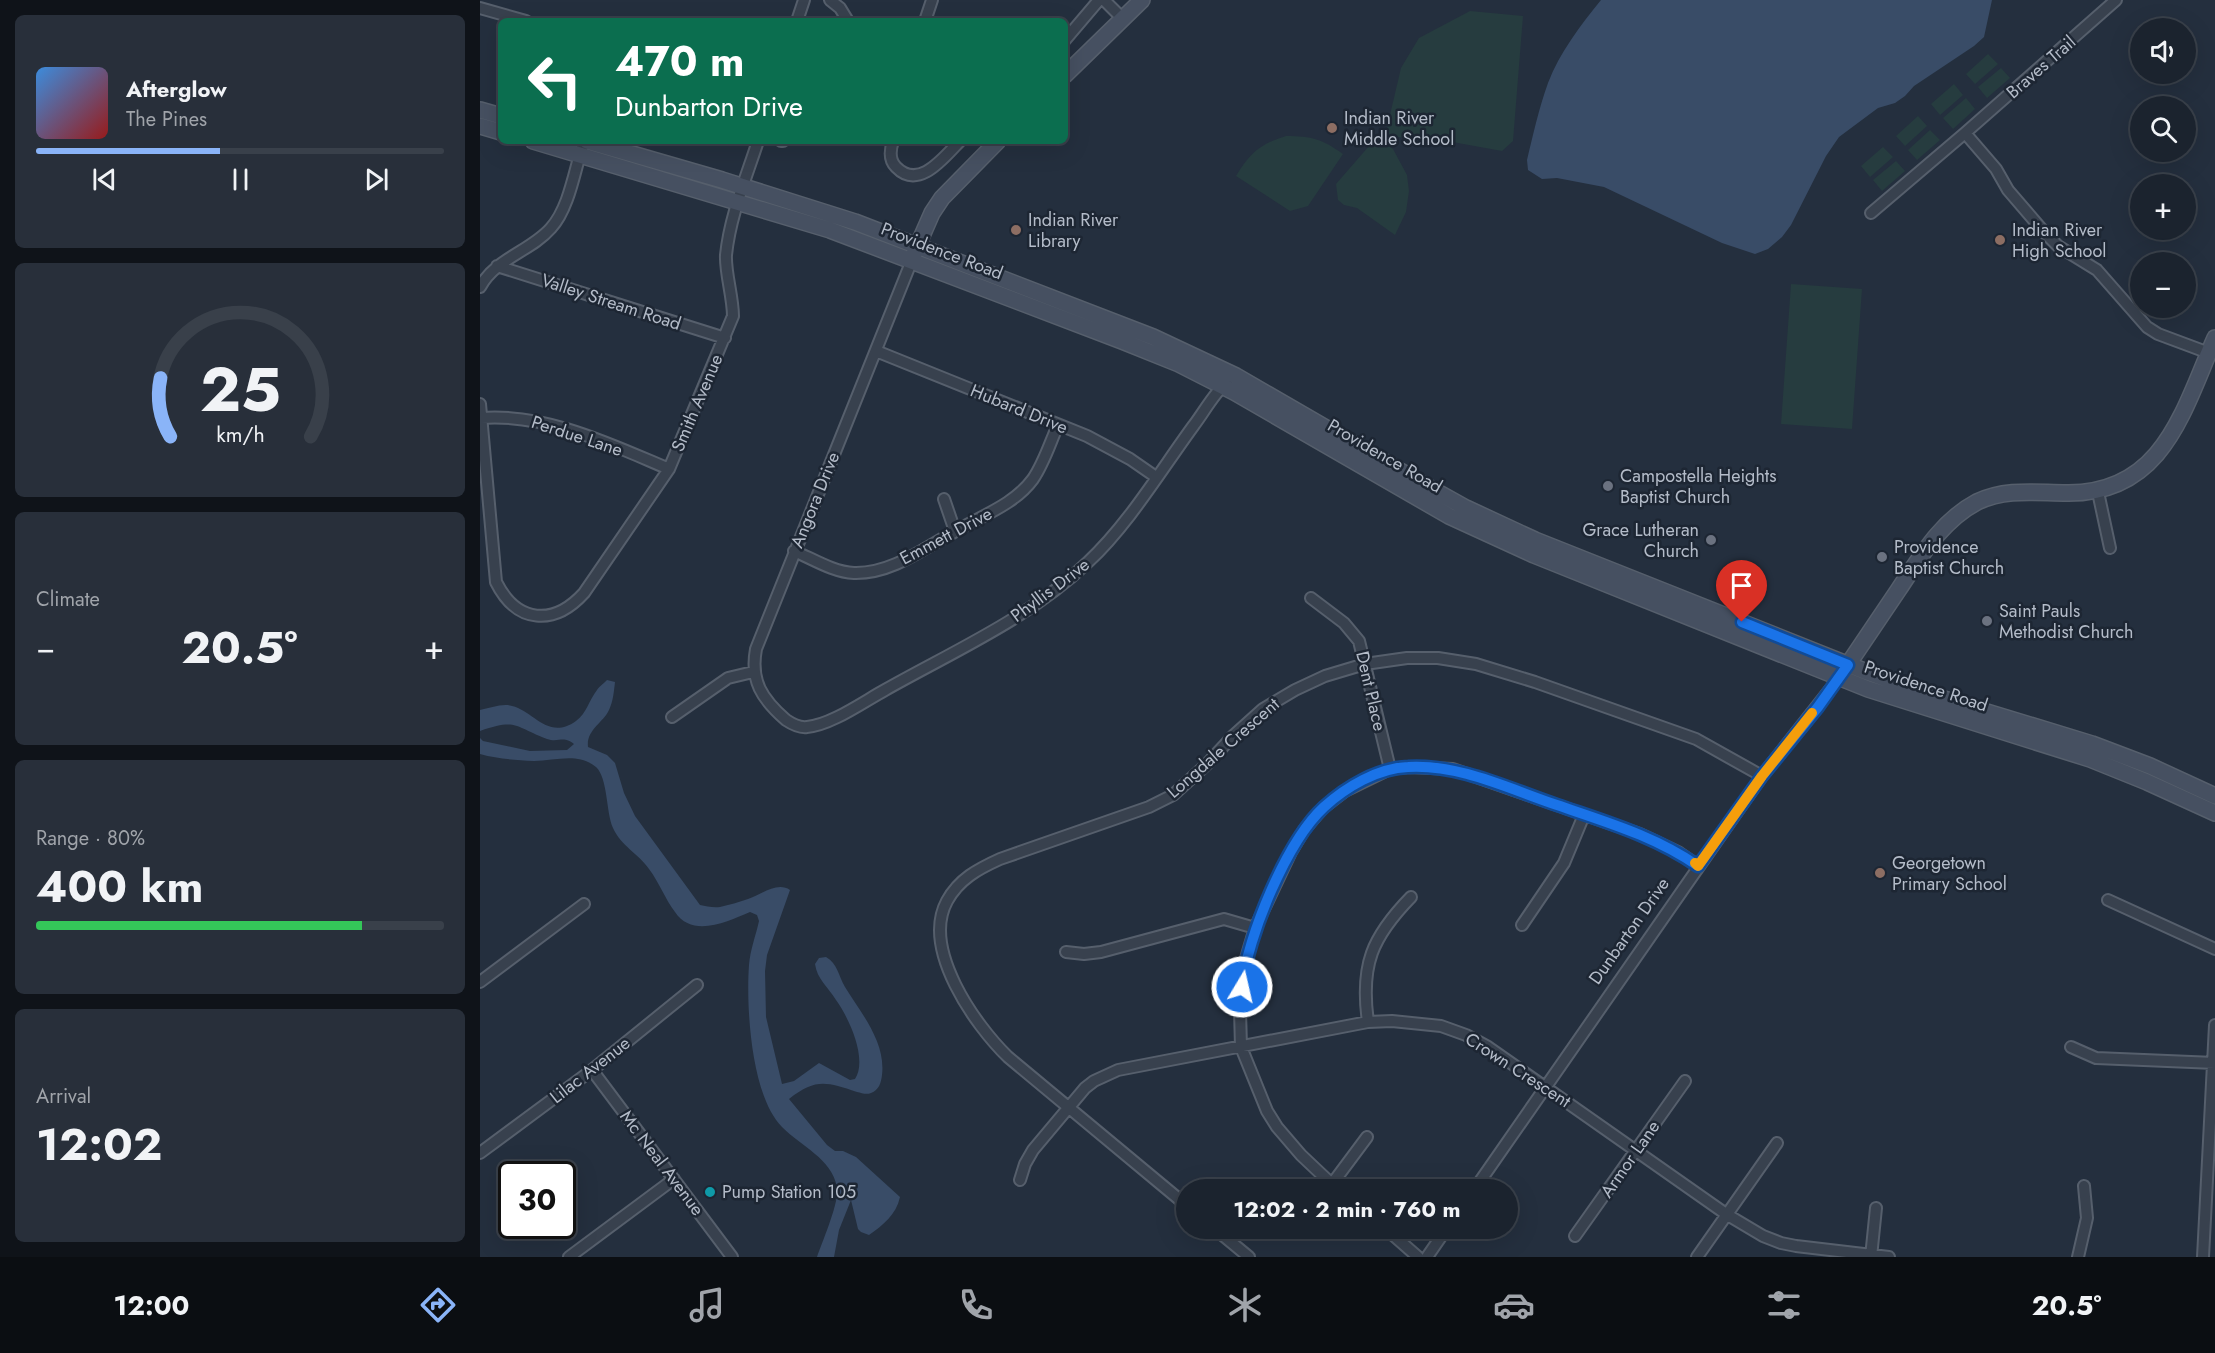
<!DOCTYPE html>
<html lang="en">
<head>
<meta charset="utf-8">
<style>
	body { margin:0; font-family:Jost,sans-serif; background:#282f3a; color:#f1f3f6; height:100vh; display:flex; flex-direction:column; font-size:22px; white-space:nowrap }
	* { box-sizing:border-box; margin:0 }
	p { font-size:20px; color:#a0a4aa }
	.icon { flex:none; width:33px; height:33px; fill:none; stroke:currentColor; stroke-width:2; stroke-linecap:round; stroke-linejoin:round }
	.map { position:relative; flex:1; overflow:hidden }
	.sheet { display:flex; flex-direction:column; gap:15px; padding:15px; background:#0f1319; width:480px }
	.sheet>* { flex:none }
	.banner { position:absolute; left:18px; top:18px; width:570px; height:126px; border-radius:9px; box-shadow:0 6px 24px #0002,0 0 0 2px #39404a; background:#0b6e4f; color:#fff; overflow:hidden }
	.controls { position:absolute; left:1650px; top:18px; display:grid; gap:12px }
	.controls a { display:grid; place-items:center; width:66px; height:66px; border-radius:50%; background:#1b232e; box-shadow:0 6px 24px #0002,0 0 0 2px #39404a; font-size:30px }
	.speed { position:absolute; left:18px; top:1161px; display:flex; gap:12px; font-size:30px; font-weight:700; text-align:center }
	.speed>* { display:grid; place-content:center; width:78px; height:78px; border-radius:50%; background:#1b232e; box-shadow:0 6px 24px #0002,0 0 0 2px #39404a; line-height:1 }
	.speed .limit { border:3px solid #111; border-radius:9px; background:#fff; color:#111 }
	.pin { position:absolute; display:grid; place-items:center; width:51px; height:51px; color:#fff; margin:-62px -26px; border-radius:50% 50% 50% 0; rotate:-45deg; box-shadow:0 0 6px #0007 }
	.pin .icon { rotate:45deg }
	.me { position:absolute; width:66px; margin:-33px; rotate:9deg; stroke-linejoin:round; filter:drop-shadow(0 0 4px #0008) }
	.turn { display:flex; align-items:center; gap:21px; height:126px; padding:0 18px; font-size:27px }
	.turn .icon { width:78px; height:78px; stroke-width:2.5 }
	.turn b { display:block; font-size:42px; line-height:51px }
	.big { font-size:45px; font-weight:700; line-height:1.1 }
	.sheet .card { flex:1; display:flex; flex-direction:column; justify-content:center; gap:9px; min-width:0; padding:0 21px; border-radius:9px; background:#282f3a }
	.sheet .dial { align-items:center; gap:0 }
	.dial svg { height:156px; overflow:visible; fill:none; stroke:#39404a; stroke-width:7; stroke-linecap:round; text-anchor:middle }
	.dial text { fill:#f1f3f6; stroke:none }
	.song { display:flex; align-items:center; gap:18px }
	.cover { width:72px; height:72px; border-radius:9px; background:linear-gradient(135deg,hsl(210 70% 55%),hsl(0 70% 35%)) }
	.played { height:6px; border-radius:3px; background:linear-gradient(90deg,#8ab4f8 45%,#39404a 45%) }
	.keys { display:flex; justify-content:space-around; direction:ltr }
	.heat { display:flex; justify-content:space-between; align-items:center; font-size:33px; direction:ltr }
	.charge { height:9px; border-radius:4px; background:linear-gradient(90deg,#34c759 80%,#39404a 0) }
	.trip { position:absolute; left:696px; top:1179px; width:342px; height:60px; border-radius:30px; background:#1b232e; box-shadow:0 6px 24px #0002,0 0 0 2px #39404a; font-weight:700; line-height:60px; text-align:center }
	.tabs { display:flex; height:96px; justify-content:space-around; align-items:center; background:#0b0e12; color:#a0a4aa }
	.tabs .icon { width:42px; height:42px }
	.tabs .active { color:#8ab4f8 }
	.tabs b { font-size:27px; color:#f1f3f6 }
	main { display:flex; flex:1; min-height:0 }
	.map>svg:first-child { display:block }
	.green { fill:#263c3f }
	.water { fill:#394c67 }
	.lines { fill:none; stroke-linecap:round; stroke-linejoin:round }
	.street-casing { stroke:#565f6c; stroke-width:14 }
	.secondary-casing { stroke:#565f6c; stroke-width:18 }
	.street { stroke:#38414e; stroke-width:10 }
	.secondary { stroke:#465061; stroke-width:15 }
	.route-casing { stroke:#114b97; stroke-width:15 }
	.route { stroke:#1a73e8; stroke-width:10 }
	.slow { stroke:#f59e0b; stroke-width:10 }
	.education-dot { fill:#8d6e63; stroke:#1d2633; stroke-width:2 }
	.worship-dot { fill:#6b7280; stroke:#1d2633; stroke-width:2 }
	.culture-dot { fill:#0f9aa8; stroke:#1d2633; stroke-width:2 }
	.labels { text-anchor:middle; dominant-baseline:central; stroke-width:5; stroke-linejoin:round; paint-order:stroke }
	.street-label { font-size:18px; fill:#b4bcc9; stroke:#1d2633 }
	.poi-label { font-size:18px; fill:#b4bcc9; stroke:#1d2633; text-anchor:start }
</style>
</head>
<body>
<main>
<section class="sheet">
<div class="card">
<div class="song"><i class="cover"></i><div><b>Afterglow</b><p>The Pines</p></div></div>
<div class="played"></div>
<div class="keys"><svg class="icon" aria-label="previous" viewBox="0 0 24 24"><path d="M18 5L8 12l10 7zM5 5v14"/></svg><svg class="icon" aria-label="pause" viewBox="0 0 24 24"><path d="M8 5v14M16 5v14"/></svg><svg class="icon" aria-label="next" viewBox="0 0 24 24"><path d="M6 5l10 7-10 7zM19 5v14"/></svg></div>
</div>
<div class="card dial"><svg viewBox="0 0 100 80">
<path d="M14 69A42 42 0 1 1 86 69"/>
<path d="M14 69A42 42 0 0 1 9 39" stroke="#8ab4f8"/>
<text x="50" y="56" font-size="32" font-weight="700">25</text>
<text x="50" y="72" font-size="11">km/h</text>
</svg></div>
<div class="card"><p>Climate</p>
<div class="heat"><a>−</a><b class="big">20.5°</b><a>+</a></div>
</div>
<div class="card"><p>Range · 80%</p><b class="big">400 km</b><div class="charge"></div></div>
<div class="card"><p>Arrival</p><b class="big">12:02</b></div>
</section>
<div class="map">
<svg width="1735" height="1257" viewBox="0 0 1735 1257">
	<rect width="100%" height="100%" fill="#242f3e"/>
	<path class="green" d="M990 11 1043 16 1033 141 1022 151 967 141 905 136 921 68 939 38Z
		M1508 54 1518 64 1495 84 1486 74Z
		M1521 68 1530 78 1507 98 1498 87Z
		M1474 84 1483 95 1460 115 1451 104Z
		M1486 98 1495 109 1473 129 1463 118Z
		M1438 116 1447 126 1425 146 1416 136Z
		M1450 130 1460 140 1437 160 1428 150Z
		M806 136C832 136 842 139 863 154L828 206 810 211 756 176C770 153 780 144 806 136Z
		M896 138 913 149 927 175 929 191 926 212 915 235 877 208 864 205 858 200 856 184Z
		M1403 147 1413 157 1390 177 1381 166Z
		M1416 161 1425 171 1402 191 1393 180Z
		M1311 284 1382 289 1372 429 1301 424Z"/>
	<path class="water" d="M1121 0H1512L1504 37 1494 46 1434 86 1425 96 1415 103 1398 108 1359 137 1346 156 1311 225 1302 237 1288 249 1275 254 1242 243 1124 187 1077 178 1062 179 1048 170 1047 160C1053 135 1059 108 1068 83 1080 52 1100 26 1121 0Z
		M127 680 135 682C134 691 133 702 129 710 123 723 106 730 108 747L127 755 135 763 144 793 155 816 220 905C226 906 233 908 240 907 249 905 259 902 268 899 281 895 297 881 310 890L287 955 285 971 286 1017 302 1084 314 1081 339 1063 370 1080 375 1079C388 1059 369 1018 356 1000 348 987 337 979 335 964L339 958 346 957C358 964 358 975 365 987 381 1013 406 1042 402 1075 401 1083 399 1090 391 1093 386 1095 382 1093 377 1092 346 1082 336 1078 309 1099L347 1145 355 1151H363L376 1157 420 1197C416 1215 403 1225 389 1235L381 1232 378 1229 371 1200 359 1230 354 1257H337C342 1242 360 1201 357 1187 352 1159 321 1146 302 1127 271 1096 266 1007 269 965 270 950 276 935 279 921L277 915 270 912C248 921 213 939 195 912 185 899 179 882 169 869 159 854 141 846 133 828 126 813 128 778 116 767 98 752 75 761 54 761 35 760 18 759 0 754V738L3 741 50 751 87 750 94 744C83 735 79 743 67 739 34 727 38 718 0 731V710C10 708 23 703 32 706 54 711 68 741 96 721 107 713 109 700 117 690 119 687 124 683 127 680Z"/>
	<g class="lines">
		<defs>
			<path id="street" d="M350 0 360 8 368 21
				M624 0 643 19
				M0 8 46 21
				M317 21 324 0
				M445 21 452 0
				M585 40 619 0
				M1485 133 1516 169 1528 190 1565 233 1578 246 1617 270 1667 327 1678 334 1729 353
				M301 141H303
				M413 141C410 150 409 160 416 167 439 191 464 157 480 141
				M1391 213 1485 133 1636 0
				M432 260 276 649C270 681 282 699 306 720 312 724 319 728 327 727 351 725 383 702 405 690 474 651 550 618 608 562 648 525 681 470 714 425 724 412 734 393 747 382
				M17 266 245 338
				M0 287C16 258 51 251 71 228 90 207 95 167 104 141
				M396 351 607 436 650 459 676 477
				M0 404 16 582C37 624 74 626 104 593L189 469 253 316C253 297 245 272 246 255 250 216 266 178 278 141
				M1 418C66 413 130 444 189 469
				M1618 492 1630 548
				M464 499 475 531
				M314 551C333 559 353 572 374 573 411 574 443 549 474 532 501 516 534 505 553 479 564 463 570 443 578 425
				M831 598 864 623 879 641 910 769
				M192 717 248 678 273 672
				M1628 900 1735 949
				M1042 925 1084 863 1104 815
				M586 952 604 954 621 952 744 919 775 928
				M0 982 104 904
				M888 1022C880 965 892 937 931 897
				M1591 1047 1616 1058 1735 1063
				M112 1070 252 1257
				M0 1153 112 1070 217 985
				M540 1180 545 1164 553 1150 605 1088 614 1081 638 1070 888 1022 912 1021 961 1026 986 1035 1008 1047 1246 1214 1283 1236 1301 1243 1316 1246 1409 1257
				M852 1184 887 1137
				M858 1190 821 1155 797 1127 787 1111 761 1047 760 1010 764 965 775 928 811 852 824 830 843 808 865 791 910 769 929 767 973 769 1160 834 1198 852 1218 866
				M994 1190 1282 776 1359 678
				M706 1205 528 1057C495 1025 441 949 467 901 479 879 498 869 520 859L669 807 693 795 727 764 753 736 783 709 815 690 845 676 885 664 927 658H958L996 664 1055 682 1216 739 1282 776
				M734 1228 769 1257
				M905 1228 938 1257
				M1095 1236 1205 1081
				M89 1257 194 1179
				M947 1257 967 1228
				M1217 1257 1297 1143
				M1391 1257 1396 1208
				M1598 1257 1607 1218 1604 1186
				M1723 1257 1735 1025"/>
			<path id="secondary" d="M585 75 662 0
				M0 110 21 116
				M0 126 21 132
				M53 141 350 230 642 341 699 364 754 392 969 516 1054 555 1388 689 1610 759 1667 782 1735 813
				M107 141 242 180 375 222 673 337 756 376 941 483 986 508 1055 540 1387 672 1448 694 1612 744 1670 766 1735 796
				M434 254 452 213 462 198 518 141
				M1363 672C1381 645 1400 617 1419 589 1441 556 1461 521 1497 502 1527 488 1556 493 1587 493 1683 494 1703 411 1735 338"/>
		</defs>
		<use href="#street" class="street-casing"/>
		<use href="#secondary" class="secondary-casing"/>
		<use href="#street" class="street"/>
		<use href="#secondary" class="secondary"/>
	</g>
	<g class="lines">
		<defs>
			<path id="route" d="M762 987C767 937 807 841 844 807 866 787 898 768 928 767 980 764 1029 789 1077 805 1126 822 1175 836 1218 866L1282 776 1338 707 1368 665 1262 622"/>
		</defs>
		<use href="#route" class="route-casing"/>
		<use href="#route" class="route"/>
		<path class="slow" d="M1215 863 1218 866 1282 776 1332 713"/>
	</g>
	<g class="education-dot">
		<circle cx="852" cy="128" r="6"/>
		<circle cx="536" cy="230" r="6"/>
		<circle cx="1520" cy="240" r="6"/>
		<circle cx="1400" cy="873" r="6"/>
	</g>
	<g class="worship-dot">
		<circle cx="1128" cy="486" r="6"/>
		<circle cx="1231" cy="540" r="6"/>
		<circle cx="1402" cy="557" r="6"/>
		<circle cx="1507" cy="621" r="6"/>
	</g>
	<circle class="culture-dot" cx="230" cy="1192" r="6"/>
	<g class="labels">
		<g class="street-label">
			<text transform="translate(1561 67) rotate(-41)">Braves Trail</text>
			<text transform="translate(462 251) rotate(21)">Providence Road</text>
			<text transform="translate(131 302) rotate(18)">Valley Stream Road</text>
			<text transform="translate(217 403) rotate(-67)">Smith Avenue</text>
			<text transform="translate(539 409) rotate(22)">Hubard Drive</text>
			<text transform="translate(97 436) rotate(18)">Perdue Lane</text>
			<text transform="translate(905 456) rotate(30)">Providence Road</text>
			<text transform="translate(335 500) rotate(-68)">Angora Drive</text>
			<text transform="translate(466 536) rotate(-28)">Emmett Drive</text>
			<text transform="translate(570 590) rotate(-37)">Phyllis Drive</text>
			<text transform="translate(1446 686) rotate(18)">Providence Road</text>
			<text transform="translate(891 691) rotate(77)">Dent Place</text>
			<text transform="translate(743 748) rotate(-41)">Longdale Crescent</text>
			<text transform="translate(1149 931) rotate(-55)">Dunbarton Drive</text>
			<text transform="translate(110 1070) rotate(-38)">Lilac Avenue</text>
			<text transform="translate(1038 1070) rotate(33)">Crown Crescent</text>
			<text transform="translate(1150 1159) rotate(-55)">Armor Lane</text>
			<text transform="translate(182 1163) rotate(53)">Mc Neal Avenue</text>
		</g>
		<g class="poi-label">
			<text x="864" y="118">Indian River<tspan x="864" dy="21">Middle School</tspan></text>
			<text x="548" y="220">Indian River<tspan x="548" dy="21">Library</tspan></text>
			<text x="1532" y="230">Indian River<tspan x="1532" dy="21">High School</tspan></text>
			<text x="1140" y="476">Campostella Heights<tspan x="1140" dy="21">Baptist Church</tspan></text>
			<text x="1219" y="530" text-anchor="end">Grace Lutheran<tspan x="1219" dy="21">Church</tspan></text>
			<text x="1414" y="547">Providence<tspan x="1414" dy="21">Baptist Church</tspan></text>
			<text x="1519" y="611">Saint Pauls<tspan x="1519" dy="21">Methodist Church</tspan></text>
			<text x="1412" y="863">Georgetown<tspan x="1412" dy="21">Primary School</tspan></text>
			<text x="242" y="1192">Pump Station 105</text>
		</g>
	</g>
</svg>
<div class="controls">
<a><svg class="icon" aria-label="sound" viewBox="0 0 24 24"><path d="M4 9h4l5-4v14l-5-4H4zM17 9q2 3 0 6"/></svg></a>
<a><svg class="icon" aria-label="search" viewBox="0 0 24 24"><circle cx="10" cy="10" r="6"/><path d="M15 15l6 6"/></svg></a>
<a>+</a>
<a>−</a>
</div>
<div class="speed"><div class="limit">30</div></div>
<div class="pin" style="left:1262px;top:622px;background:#d93025"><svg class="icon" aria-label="arrive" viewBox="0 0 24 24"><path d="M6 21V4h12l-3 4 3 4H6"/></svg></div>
<svg class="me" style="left:762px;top:987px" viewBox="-20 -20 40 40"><circle r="17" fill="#1a73e8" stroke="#fff" stroke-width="3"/><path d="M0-11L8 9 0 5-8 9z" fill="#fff"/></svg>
<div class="trip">12:02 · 2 min · 760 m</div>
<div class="banner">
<div class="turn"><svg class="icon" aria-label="left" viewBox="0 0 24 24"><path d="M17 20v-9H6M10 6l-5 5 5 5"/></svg><div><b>470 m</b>Dunbarton Drive</div></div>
</div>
</div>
</main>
<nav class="tabs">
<b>12:00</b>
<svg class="icon active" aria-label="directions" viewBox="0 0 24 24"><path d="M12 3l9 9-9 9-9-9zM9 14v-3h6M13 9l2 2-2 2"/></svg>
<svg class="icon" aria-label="music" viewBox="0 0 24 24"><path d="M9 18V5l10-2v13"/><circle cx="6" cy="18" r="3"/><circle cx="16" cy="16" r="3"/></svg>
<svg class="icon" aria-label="phone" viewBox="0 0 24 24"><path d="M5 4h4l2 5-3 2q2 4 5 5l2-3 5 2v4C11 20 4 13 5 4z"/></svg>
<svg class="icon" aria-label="climate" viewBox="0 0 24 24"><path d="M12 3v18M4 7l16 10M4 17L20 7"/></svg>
<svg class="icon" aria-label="car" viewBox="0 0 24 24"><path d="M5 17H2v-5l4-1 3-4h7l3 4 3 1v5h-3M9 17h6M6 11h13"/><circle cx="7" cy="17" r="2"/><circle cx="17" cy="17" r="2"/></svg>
<svg class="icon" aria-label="filters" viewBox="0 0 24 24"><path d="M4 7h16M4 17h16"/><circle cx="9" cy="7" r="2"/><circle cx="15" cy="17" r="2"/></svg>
<b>20.5°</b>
</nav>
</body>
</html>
